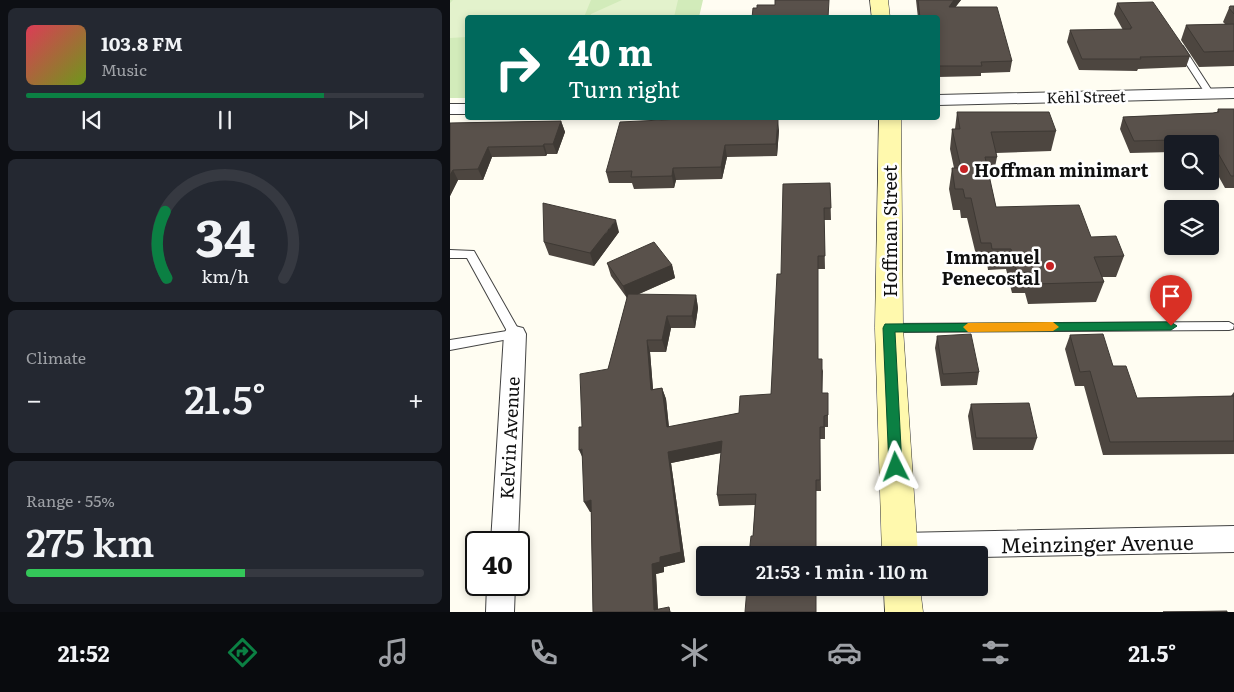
<!DOCTYPE html>
<html lang="en">
<head>
<meta charset="utf-8">
<style>
	body { margin:0; font-family:Literata,serif; background:#242831; color:#f1f3f6; height:100vh; display:flex; flex-direction:column; font-size:19px; white-space:nowrap }
	* { box-sizing:border-box; margin:0 }
	p { font-size:16px; color:#9ea1a6 }
	.icon { flex:none; width:28px; height:28px; fill:none; stroke:currentColor; stroke-width:2; stroke-linecap:round; stroke-linejoin:round }
	.map { position:relative; flex:1; overflow:hidden }
	.drawer { display:flex; flex-direction:column; gap:8px; padding:8px; background:#0d0f14; width:450px }
	.drawer>* { flex:none }
	.guide { position:absolute; left:15px; top:15px; width:475px; height:105px; border-radius:5px; box-shadow:0 2px 8px #0003; background:#00695c; color:#fff; overflow:hidden }
	.fabs { position:absolute; left:714px; top:135px; display:grid; gap:10px }
	.fabs a { display:grid; place-items:center; width:55px; height:55px; border-radius:5px; background:#171b24; box-shadow:0 2px 8px #0003; font-size:25px }
	.speed { position:absolute; left:15px; top:531px; display:flex; gap:10px; font-size:25px; font-weight:700; text-align:center }
	.speed>* { display:grid; place-content:center; width:65px; height:65px; border-radius:50%; background:#171b24; box-shadow:0 2px 8px #0003; line-height:1 }
	.speed .limit { border:2px solid #111; border-radius:8px; background:#fff; color:#111 }
	.pin { position:absolute; display:grid; place-items:center; width:42px; height:42px; color:#fff; margin:-51px -21px; border-radius:50% 50% 50% 0; rotate:-45deg; box-shadow:0 0 5px #0007 }
	.pin .icon { rotate:45deg }
	.me { position:absolute; width:55px; margin:-28px; rotate:357deg; stroke-linejoin:round; filter:drop-shadow(0 0 4px #0008) }
	.turn { display:flex; align-items:center; gap:18px; height:105px; padding:0 20px; font-size:22px }
	.turn .icon { width:65px; height:65px; stroke-width:2.5 }
	.turn b { display:block; font-size:35px; line-height:42px }
	.big { font-size:38px; font-weight:600; line-height:1.1 }
	.drawer .card { flex:1; display:flex; flex-direction:column; justify-content:center; gap:8px; min-width:0; padding:0 18px; border-radius:8px; background:#242831 }
	.drawer .dial { align-items:center; gap:0 }
	.dial svg { height:130px; overflow:visible; fill:none; stroke:#363941; stroke-width:7; stroke-linecap:round; text-anchor:middle }
	.dial text { fill:#f1f3f6; stroke:none }
	.song { display:flex; align-items:center; gap:15px }
	.cover { width:60px; height:60px; border-radius:8px; background:linear-gradient(135deg,hsl(350 70% 55%),hsl(80 70% 35%)) }
	.played { height:5px; border-radius:2px; background:linear-gradient(90deg,#0b8043 75%,#363941 75%) }
	.keys { display:flex; justify-content:space-around; direction:ltr }
	.heat { display:flex; justify-content:space-between; align-items:center; font-size:28px; direction:ltr }
	.charge { height:8px; border-radius:4px; background:linear-gradient(90deg,#34c759 55%,#363941 0) }
	.trip { position:absolute; left:246px; top:546px; width:292px; height:50px; border-radius:5px; background:#171b24; box-shadow:0 2px 8px #0003; font-weight:600; line-height:50px; text-align:center }
	.tab-bar { display:flex; height:80px; justify-content:space-around; align-items:center; background:#090b0e; color:#9ea1a6 }
	.tab-bar .icon { width:35px; height:35px }
	.tab-bar .current { color:#0b8043 }
	.tab-bar b { font-size:22px; color:#f1f3f6 }
	main { display:flex; flex:1; min-height:0 }
	.map>svg:first-child { display:block }
	.green { fill:#d2ebba }
	.pitch { fill:#e3f2cc }
	.lines { fill:none; stroke-linecap:round; stroke-linejoin:round }
	.lane-casing { stroke:#434343; stroke-width:2 }
	.street-casing { stroke:#434343; stroke-width:2 }
	.secondary-casing { stroke:#323232; stroke-width:1 }
	.lane { fill:#fff; fill-rule:evenodd }
	.street { fill:#fff; fill-rule:evenodd }
	.secondary { fill:#fff9ad; fill-rule:evenodd }
	.wall { fill:#4d4640 }
	.shaded-wall { fill:#3e3934 }
	.building { fill:#59514b; stroke:#3e3934 }
	.route { fill:#0b8043; stroke:#07532c }
	.slow { fill:#f59e0b }
	.poi-dot { fill:#c52224; stroke:#fff; stroke-width:2 }
	.labels { text-anchor:middle; dominant-baseline:central; stroke-width:5; stroke-linejoin:round; paint-order:stroke }
	.far-street-label { font-size:15px; fill:#101010; stroke:#fff }
	.poi-label { font-size:18px; font-weight:bold; fill:#101010; stroke:#fff; text-anchor:start }
	.street-label { font-size:18px; fill:#101010; stroke:#fff }
	.near-street-label { font-size:21px; fill:#101010; stroke:#fff }
</style>
</head>
<body>
<main>
<section class="drawer">
<div class="card">
<div class="song"><i class="cover"></i><div><b>103.8 FM</b><p>Music</p></div></div>
<div class="played"></div>
<div class="keys"><svg class="icon" aria-label="previous" viewBox="0 0 24 24"><path d="M18 5L8 12l10 7zM5 5v14"/></svg><svg class="icon" aria-label="pause" viewBox="0 0 24 24"><path d="M8 5v14M16 5v14"/></svg><svg class="icon" aria-label="next" viewBox="0 0 24 24"><path d="M6 5l10 7-10 7zM19 5v14"/></svg></div>
</div>
<div class="card dial"><svg viewBox="0 0 100 80">
<path d="M14 69A42 42 0 1 1 86 69"/>
<path d="M14 69A42 42 0 0 1 13 28" stroke="#0b8043"/>
<text x="50" y="56" font-size="32" font-weight="700">34</text>
<text x="50" y="72" font-size="11">km/h</text>
</svg></div>
<div class="card"><p>Climate</p>
<div class="heat"><a>−</a><b class="big">21.5°</b><a>+</a></div>
</div>
<div class="card"><p>Range · 55%</p><b class="big">275 km</b><div class="charge"></div></div>
</section>
<div class="map">
<svg width="784" height="612" viewBox="0 0 784 612">
	<rect width="100%" height="100%" fill="#fffdf2"/>
	<path class="green" d="M0 0H253L249 17 18 18 17 98H0Z"/>
	<path class="pitch" d="M3 0H141L134 17 18 18 17 37 0 38V3Z
		M172 0H228L224 17H140L141 14Z"/>
	<g class="lines">
		<defs>
			<path id="lane" d="M727 46H733L764 94 763 96H757L726 48Z
				M0 250 24 251 71 334 69 337 0 350V340L57 331 17 258H0Z
				M779 322 784 325 783 329 779 330 439 332 435 331 433 328 435 325 439 324Z"/>
			<path id="street" d="M784 88V98L488 105V95Z
				M0 104H18V114H0Z
				M65 326 73 328 76 334 68 542H41L54 334 57 328Z
				M784 526V552L530 557V555H440L436 546 440 537 450 533Z
				M37 585H65L64 612H36Z"/>
			<path id="secondary" d="M420 0H438L440 18H422Z
				M429 118H451L453 328 468 555H432L425 328Z
				M434 588H470L473 612H435Z"/>
		</defs>
		<use href="#lane" class="lane-casing"/>
		<use href="#street" class="street-casing"/>
		<use href="#secondary" class="secondary-casing"/>
		<use href="#lane" class="lane"/>
		<use href="#street" class="street"/>
		<use href="#secondary" class="secondary"/>
	</g>
	<path class="wall" d="M466 0H511L505 7 562 61 560 72 531 73V76L488 77V18H468Z
		M667 3 740 56 736 67 688 69 687 71 629 70 617 42 620 30H673L664 14Z
		M784 6V66L749 67 731 40 736 25 775 24 773 22 779 8Z
		M768 109H784V188H775L760 161V144H722V152L680 153 670 129 673 117 763 113 767 112Z
		M507 112 606 131 601 151 546 153 547 157 543 177H539L546 207 641 237 674 256 666 277H652L654 282 646 302 578 304 575 293H562L556 269 538 270 537 263H528L517 218H511L510 210H503L499 189 502 168H504L500 149 502 129H505Z
		M111 121 115 132 107 154H97L96 156 42 157 33 180H8L0 196V123Z
		M329 130 327 156 277 157 272 179 226 180 224 188 184 189 182 183H159L156 172Z
		M380 183 381 220H374L375 269H368V359L373 371 372 393H378V427H375V439H370L371 491H366L303 536 305 505 269 506 267 495 271 453 221 463 235 562 214 567V572L206 574 208 609 222 612H143L141 512H140L132 427 158 369 177 298 161 276 157 263 222 265 225 278 187 295H246L248 308 245 328H221L216 352H200L203 389 212 388 216 399 219 427 289 413 321 394 331 274Z
		M169 232 144 266 99 255 94 242Z
		M620 335 663 366 687 398 781 396 784 392V454L653 455 634 386H625L615 349Z
		M487 336 529 372 527 385 491 386 485 348Z
		M521 404 587 438 583 450H523L518 416Z"/>
	<path class="shaded-wall" d="M504 0H511L498 17 499 7Z
		M328 119 329 130 327 156 326 144Z
		M111 121 115 132 107 154 103 144Z
		M94 144 97 154 96 156 93 146Z
		M275 145 277 157 272 179 271 167Z
		M38 147 42 157 33 180 28 169Z
		M223 168 226 180 224 188 222 176Z
		M3 170 8 180 0 196V175Z
		M166 220 169 232 144 266 140 253Z
		M222 265 225 278 177 299 173 286Z
		M246 295 248 308 245 328 242 316Z
		M217 316 221 328 216 352 212 340Z
		M197 340 200 352 204 402 201 390Z
		M212 388 216 399 220 439 217 427Z
		M272 441 275 452 221 463 235 562 214 567V572L206 574 208 612 204 610 202 564 210 557 218 452Z
		M132 449 134 461 129 450Z
		M141 500 146 511 140 512 134 502Z"/>
	<path class="building" d="M325 0H379L378 18H302L303 8H307V5H325Z
		M468 0H504L499 7H547L562 61 531 62 532 66H488V18H470Z
		M703 2 740 56 690 57 691 59H632L620 30 681 29 680 28H682L667 3Z
		M780 6H784V14L779 8Z
		M784 24V51L754 52 736 25Z
		M768 109H784V176H781L760 139 684 141 673 117 763 113 769 112Z
		M507 112H599L606 131 541 132 547 157H535L546 207 629 205 641 237 666 236 674 256 644 257 654 282 584 284 580 272 567 273 561 249H542L541 243H531L521 198H515L513 189H505L502 168H511L502 129H510Z
		M253 118 328 119 326 144 275 145 271 167 223 168 222 176 181 177 182 171 156 172 170 122Z
		M111 121 103 144H94L93 146 38 147 28 169 3 170 0 175V123Z
		M380 183 381 208H374L375 256H368V359H372V393H378V415L374 416V427H370V480H366V555H299L301 536H303L306 494 267 495 272 441 218 452 231 552 210 557V562L202 564 204 610 219 607 220 612H143L141 500 134 502 132 449 129 450V427H132L130 374 158 369 178 294 246 295 242 316H217L212 340H197L201 390 212 388 217 427 289 413 290 396 321 394 327 274H331L333 184Z
		M93 203 166 220 140 253 94 242Z
		M204 242 222 265 173 286 157 263Z
		M521 334 529 372 493 374 487 336Z
		M653 334 663 366H676L687 398 784 396V441L660 442 640 371 630 372 620 335Z
		M579 403 587 438H526L521 404Z
		M297 588H366V612H295Z
		M777 611V612H713Z"/>
	<path class="route" d="M721 322 727 326 721 330 445 332 452 467 450 471 446 473 441 471 439 467 433 328 435 324Z"/>
	<path class="slow" d="M603 322 609 327 603 331 518 332 513 327 518 323Z"/>
	<g class="poi-dot">
		<circle cx="514" cy="169" r="5"/>
		<circle cx="600" cy="266" r="5"/>
	</g>
	<g class="labels">
		<g class="far-street-label">
			<text transform="translate(636 96) rotate(-1)">Kehl Street</text>
		</g>
		<g class="poi-label">
			<text x="524" y="169">Hoffman minimart</text>
			<text x="590" y="256" text-anchor="end">Immanuel<tspan x="590" dy="21">Penecostal</tspan></text>
		</g>
		<g class="street-label">
			<text transform="translate(439 231) rotate(-90)">Hoffman Street</text>
			<text transform="translate(59 438) rotate(-87)">Kelvin Avenue</text>
		</g>
		<g class="near-street-label">
			<text transform="translate(647 542) rotate(-1)">Meinzinger Avenue</text>
		</g>
	</g>
</svg>
<div class="fabs">
<a><svg class="icon" aria-label="search" viewBox="0 0 24 24"><circle cx="10" cy="10" r="6"/><path d="M15 15l6 6"/></svg></a>
<a><svg class="icon" aria-label="layers" viewBox="0 0 24 24"><path d="M12 4l9 5-9 5-9-5zM3 14l9 5 9-5"/></svg></a>
</div>
<div class="speed"><div class="limit">40</div></div>
<div class="pin" style="left:721px;top:326px;background:#d93025"><svg class="icon" aria-label="arrive" viewBox="0 0 24 24"><path d="M6 21V4h12l-3 4 3 4H6"/></svg></div>
<svg class="me" style="left:446px;top:467px" viewBox="-20 -20 40 40"><path d="M0-17L14 15 0 8-14 15z" fill="#0b8043" stroke="#fff" stroke-width="4"/></svg>
<div class="trip">21:53 · 1 min · 110 m</div>
<div class="guide">
<div class="turn"><svg class="icon" aria-label="right" viewBox="0 0 24 24"><path d="M7 20v-9h11M14 6l5 5-5 5"/></svg><div><b>40 m</b>Turn right</div></div>
</div>
</div>
</main>
<nav class="tab-bar">
<b>21:52</b>
<svg class="icon current" aria-label="directions" viewBox="0 0 24 24"><path d="M12 3l9 9-9 9-9-9zM9 14v-3h6M13 9l2 2-2 2"/></svg>
<svg class="icon" aria-label="music" viewBox="0 0 24 24"><path d="M9 18V5l10-2v13"/><circle cx="6" cy="18" r="3"/><circle cx="16" cy="16" r="3"/></svg>
<svg class="icon" aria-label="phone" viewBox="0 0 24 24"><path d="M5 4h4l2 5-3 2q2 4 5 5l2-3 5 2v4C11 20 4 13 5 4z"/></svg>
<svg class="icon" aria-label="climate" viewBox="0 0 24 24"><path d="M12 3v18M4 7l16 10M4 17L20 7"/></svg>
<svg class="icon" aria-label="car" viewBox="0 0 24 24"><path d="M5 17H2v-5l4-1 3-4h7l3 4 3 1v5h-3M9 17h6M6 11h13"/><circle cx="7" cy="17" r="2"/><circle cx="17" cy="17" r="2"/></svg>
<svg class="icon" aria-label="filters" viewBox="0 0 24 24"><path d="M4 7h16M4 17h16"/><circle cx="9" cy="7" r="2"/><circle cx="15" cy="17" r="2"/></svg>
<b>21.5°</b>
</nav>
</body>
</html>
